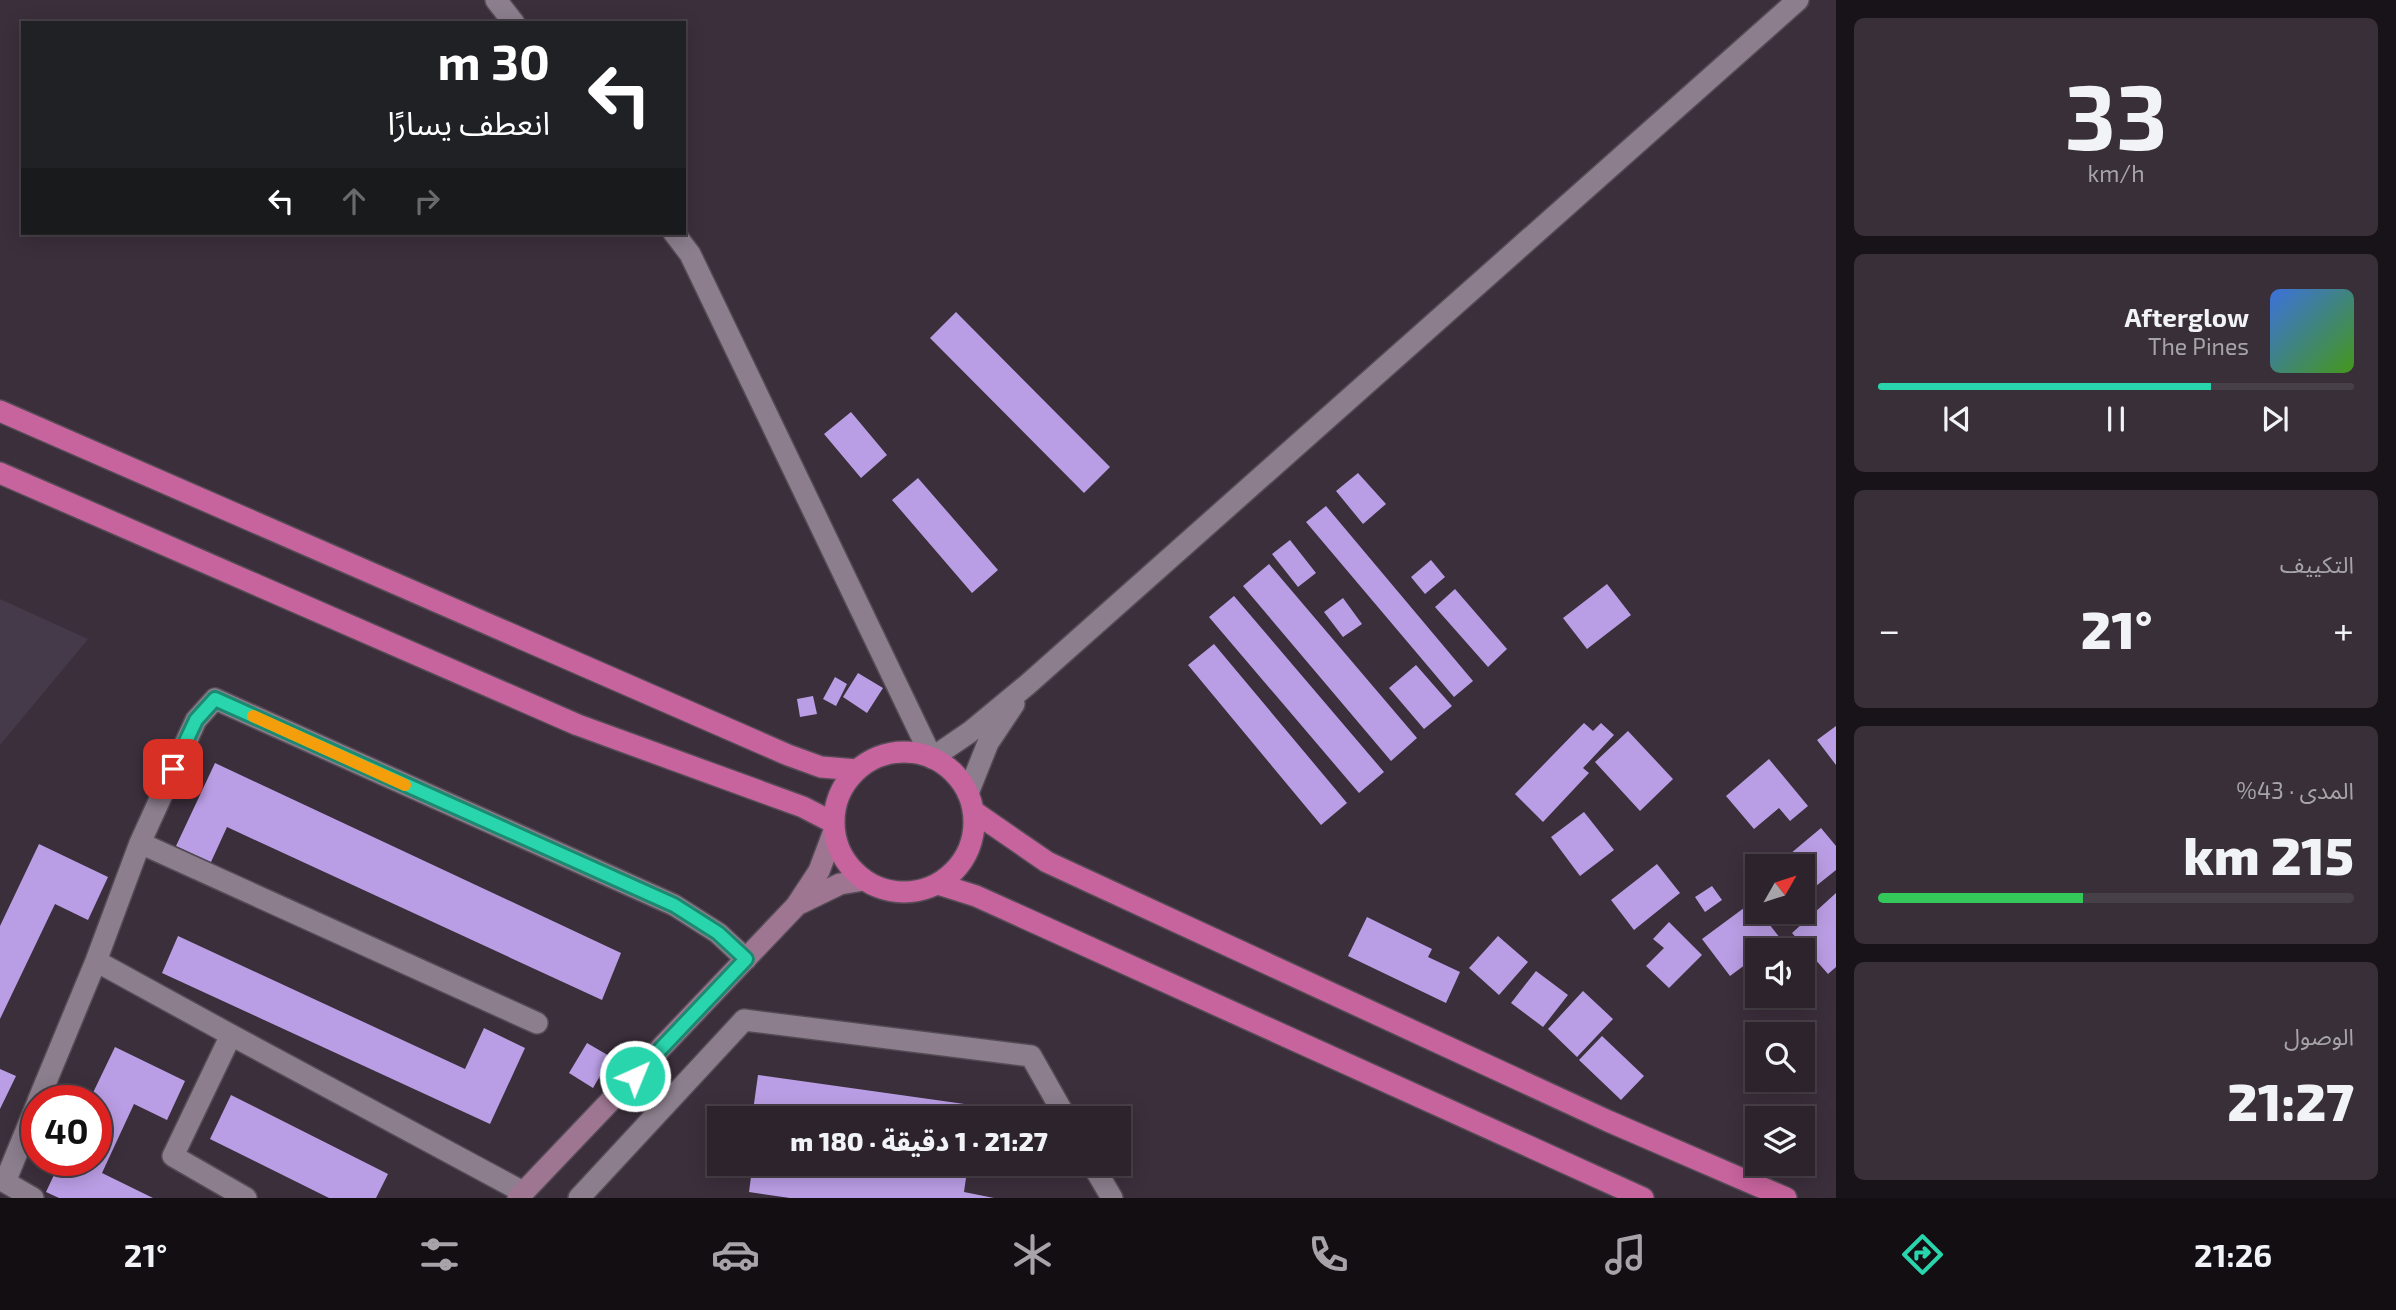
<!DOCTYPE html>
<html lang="ar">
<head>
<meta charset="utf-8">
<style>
	body { margin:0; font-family:"Exo 2","Noto Sans Arabic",sans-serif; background:#382f38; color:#f1f3f6; direction:rtl; height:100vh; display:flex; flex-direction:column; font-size:26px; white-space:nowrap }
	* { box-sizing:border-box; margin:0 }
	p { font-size:23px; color:#a6a4a9 }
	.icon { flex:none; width:38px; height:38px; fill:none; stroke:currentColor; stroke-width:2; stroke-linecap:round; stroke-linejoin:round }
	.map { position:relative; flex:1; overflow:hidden; direction:ltr }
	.sheet { display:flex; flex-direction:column; gap:18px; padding:18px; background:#181318; width:560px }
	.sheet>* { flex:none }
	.guide { position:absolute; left:21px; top:21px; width:665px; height:214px; border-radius:0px; box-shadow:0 4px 18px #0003,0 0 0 2px #484048; direction:rtl; background:#202124; color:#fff; overflow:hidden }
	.needle { width:46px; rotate:51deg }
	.controls { position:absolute; left:1745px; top:854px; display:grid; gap:14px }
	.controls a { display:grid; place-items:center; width:70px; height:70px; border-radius:0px; background:#2c232c; box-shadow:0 4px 18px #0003,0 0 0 2px #484048; font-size:35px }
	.speed { position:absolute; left:21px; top:1085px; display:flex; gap:14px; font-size:35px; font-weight:700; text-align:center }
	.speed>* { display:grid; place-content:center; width:91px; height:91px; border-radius:50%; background:#2c232c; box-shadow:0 4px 18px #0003,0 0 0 2px #484048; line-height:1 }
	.speed .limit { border:10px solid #d22; background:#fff; color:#111 }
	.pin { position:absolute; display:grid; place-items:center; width:60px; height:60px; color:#fff; margin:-30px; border-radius:14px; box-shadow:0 4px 10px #0006 }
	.me { position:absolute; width:77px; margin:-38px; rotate:44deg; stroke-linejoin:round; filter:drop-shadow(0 0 5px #0008) }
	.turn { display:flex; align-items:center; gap:24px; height:147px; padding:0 21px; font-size:32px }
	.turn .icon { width:91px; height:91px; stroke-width:2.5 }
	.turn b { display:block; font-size:49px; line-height:60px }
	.lanes { display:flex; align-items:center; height:66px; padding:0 21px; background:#0003; justify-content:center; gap:35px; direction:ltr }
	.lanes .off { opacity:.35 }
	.big { font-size:52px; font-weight:800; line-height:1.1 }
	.sheet .card { flex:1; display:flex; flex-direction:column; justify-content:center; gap:10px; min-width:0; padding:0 24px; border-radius:10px; background:#382f38 }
	.sheet .dial { align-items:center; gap:0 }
	.dial b { font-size:91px; line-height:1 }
	.song { display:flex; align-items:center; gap:21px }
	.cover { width:84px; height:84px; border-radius:10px; background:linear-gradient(135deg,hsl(220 70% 55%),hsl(100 70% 35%)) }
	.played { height:7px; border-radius:4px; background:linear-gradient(90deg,#29d5ad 70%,#484048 70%) }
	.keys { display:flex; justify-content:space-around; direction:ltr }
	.heat { display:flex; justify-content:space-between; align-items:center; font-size:38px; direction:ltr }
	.charge { height:10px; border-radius:5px; background:linear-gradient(90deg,#34c759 43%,#484048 0) }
	.trip { position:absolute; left:707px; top:1106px; width:424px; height:70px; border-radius:0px; background:#2c232c; box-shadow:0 4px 18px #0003,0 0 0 2px #484048; font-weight:800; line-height:70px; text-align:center; direction:rtl }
	.tabs { display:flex; height:112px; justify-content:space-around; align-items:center; background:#120e12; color:#a6a4a9 }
	.tabs .icon { width:49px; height:49px }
	.tabs .on { color:#29d5ad }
	.tabs b { font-size:32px; color:#f1f3f6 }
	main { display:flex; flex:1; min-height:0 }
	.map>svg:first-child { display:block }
	.education { fill:#443a4a }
	.building { fill:#ba9ee5 }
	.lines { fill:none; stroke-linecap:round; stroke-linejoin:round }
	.street-casing { stroke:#554b55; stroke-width:24 }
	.secondary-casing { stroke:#554b55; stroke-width:24 }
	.highway-casing { stroke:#554b55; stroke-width:24 }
	.street { stroke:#8c7e8d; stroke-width:21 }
	.secondary { stroke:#9e7692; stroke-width:21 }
	.highway { stroke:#c7639d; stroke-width:21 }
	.route-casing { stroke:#1b8a70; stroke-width:18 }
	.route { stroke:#29d5ad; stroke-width:12 }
	.slow { stroke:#f59e0b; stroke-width:12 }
</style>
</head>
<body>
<main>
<section class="sheet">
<div class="card dial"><b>33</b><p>km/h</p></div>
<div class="card">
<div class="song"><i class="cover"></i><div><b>Afterglow</b><p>The Pines</p></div></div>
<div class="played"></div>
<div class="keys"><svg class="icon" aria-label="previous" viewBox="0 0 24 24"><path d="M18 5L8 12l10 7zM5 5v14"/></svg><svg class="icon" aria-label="pause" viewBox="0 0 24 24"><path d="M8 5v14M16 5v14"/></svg><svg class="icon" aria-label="next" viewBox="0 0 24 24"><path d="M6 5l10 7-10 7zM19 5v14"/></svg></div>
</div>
<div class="card"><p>التكييف</p>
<div class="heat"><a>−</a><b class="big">21°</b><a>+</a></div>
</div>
<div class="card"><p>المدى · 43%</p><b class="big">215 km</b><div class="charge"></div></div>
<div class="card"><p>الوصول</p><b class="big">21:27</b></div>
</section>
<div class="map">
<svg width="1836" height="1198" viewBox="0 0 1836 1198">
	<rect width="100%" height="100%" fill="#3b2f3b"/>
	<path class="education" d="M0 599 88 639 0 745Z"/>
	<path class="building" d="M956 312 1110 467 1084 493 930 338Z
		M851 412 887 455 861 478 824 434Z
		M1358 473 1386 504 1363 524 1336 491Z
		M918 478 998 570 972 593 892 500Z
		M1326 506 1473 681 1454 697 1306 522Z
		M1290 540 1316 573 1298 587 1272 554Z
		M1431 560 1445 577 1425 594 1411 577Z
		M1269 564 1417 738 1391 761 1243 586Z
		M1607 584 1631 615 1587 649 1563 618Z
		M1455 589 1507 649 1488 667 1435 607Z
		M1234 596 1384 772 1359 793 1209 617Z
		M1343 598 1362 624 1343 637 1324 612Z
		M1214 644 1347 803 1321 825 1188 665Z
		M1416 665 1452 706 1424 729 1389 688Z
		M858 673 883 688 867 713 843 697Z
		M835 677 847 684 836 706 823 699Z
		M813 696 817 714 800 717 797 699Z
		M1584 723 1593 731 1601 723 1614 735 1583 768 1589 773 1543 822 1515 794Z
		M1836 726V765L1817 740Z
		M1628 731 1673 779 1640 811 1595 762Z
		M1769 759 1808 806 1790 821 1779 808 1754 829 1726 796Z
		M215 763 621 953 602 1000 227 827 211 862 176 846Z
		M1584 812 1614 850 1580 876 1551 837Z
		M1821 828 1836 846V870L1816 886 1790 854Z
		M39 844 108 877 88 920 55 904 0 1019V926Z
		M1657 864 1680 893 1634 930 1611 900Z
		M1712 886 1722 900 1705 912 1695 897Z
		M1836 893V967L1828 974 1792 933Z
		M1752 902 1780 938 1764 950H1757V956L1730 976 1702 939Z
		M1367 917 1432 949 1428 957 1460 972 1446 1003 1348 956Z
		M1669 922 1702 955 1669 988 1646 966 1664 948 1653 939Z
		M178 936 465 1069 484 1028 525 1048 490 1124 162 973Z
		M1498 936 1528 962 1499 995 1469 968Z
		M1536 971 1568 995 1543 1027 1511 1003Z
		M1583 991 1613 1019 1577 1057 1548 1029Z
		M1602 1036 1644 1076 1621 1100 1579 1060Z
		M587 1043 611 1057 593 1088 569 1073Z
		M115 1047 185 1081 167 1120 134 1104 102 1173 153 1198H59L46 1192 61 1160H96V1101H89Z
		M0 1069 16 1076 0 1109Z
		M758 1075 1007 1110 1006 1118H752Z
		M231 1095 388 1174 376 1198H329L210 1139Z
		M784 1164H856L904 1170 905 1164H968L964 1192 994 1198H790L749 1192 752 1169 782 1173Z"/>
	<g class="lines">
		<defs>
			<path id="street" d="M496 0 514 23
				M674 233 690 254 932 758 970 732 1027 685 1798 0
				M968 793 988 743 1014 704
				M140 843 537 1023
				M96 961 231 1035 173 1156 246 1198
				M231 1035 523 1192
				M38 1101 96 961 140 843 196 720 215 699 674 905 718 933 746 959
				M1092 1164 1112 1198
				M33 1198 5 1182 37 1104
				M579 1198 744 1020 1031 1056 1066 1118"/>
			<path id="secondary" d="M801 903 840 884 864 880
				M518 1198 796 906 819 871 834 831"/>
			<path id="highway" d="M0 411 788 755 821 767 857 770
				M0 473 578 725 803 807 834 823
				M834 822a70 70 0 1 1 140 0a70 70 0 1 1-140 0Z
				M973 811 1047 862 1608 1121 1786 1198
				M938 884 976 896 1643 1198"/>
		</defs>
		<use href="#street" class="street-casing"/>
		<use href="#secondary" class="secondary-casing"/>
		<use href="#highway" class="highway-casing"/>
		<use href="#street" class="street"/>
		<use href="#secondary" class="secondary"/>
		<use href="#highway" class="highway"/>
	</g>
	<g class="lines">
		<defs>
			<path id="route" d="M173 769 196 720 215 699 674 905 718 933 746 959 635 1076"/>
		</defs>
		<use href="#route" class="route-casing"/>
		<use href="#route" class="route"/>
		<path class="slow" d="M253 716 405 785"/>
	</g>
</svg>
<div class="controls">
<a><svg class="needle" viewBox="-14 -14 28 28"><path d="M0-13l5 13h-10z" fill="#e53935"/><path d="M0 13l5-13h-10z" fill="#a6a4a9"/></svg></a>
<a><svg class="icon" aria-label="sound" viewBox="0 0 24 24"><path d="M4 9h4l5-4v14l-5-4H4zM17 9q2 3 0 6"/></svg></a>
<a><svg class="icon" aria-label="search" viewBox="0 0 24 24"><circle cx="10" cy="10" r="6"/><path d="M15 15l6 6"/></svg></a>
<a><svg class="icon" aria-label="layers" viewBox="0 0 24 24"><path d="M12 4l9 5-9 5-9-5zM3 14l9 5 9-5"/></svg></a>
</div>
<div class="speed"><div class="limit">40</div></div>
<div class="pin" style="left:173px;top:769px;background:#d93025"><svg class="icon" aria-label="arrive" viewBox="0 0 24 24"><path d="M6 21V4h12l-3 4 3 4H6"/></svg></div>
<svg class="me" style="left:635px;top:1076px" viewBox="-20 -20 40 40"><circle r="17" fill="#29d5ad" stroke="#fff" stroke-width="3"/><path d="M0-11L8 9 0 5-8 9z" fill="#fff"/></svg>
<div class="trip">21:27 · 1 دقيقة · 180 m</div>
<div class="guide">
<div class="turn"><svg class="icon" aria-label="left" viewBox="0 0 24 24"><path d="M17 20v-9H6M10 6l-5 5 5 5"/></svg><div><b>30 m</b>انعطف يسارًا</div></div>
<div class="lanes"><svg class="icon" aria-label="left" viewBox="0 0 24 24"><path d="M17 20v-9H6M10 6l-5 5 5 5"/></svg><svg class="icon off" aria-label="ahead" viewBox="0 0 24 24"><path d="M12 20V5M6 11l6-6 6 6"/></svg><svg class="icon off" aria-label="right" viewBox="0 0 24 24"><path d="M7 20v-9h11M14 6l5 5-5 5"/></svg></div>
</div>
</div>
</main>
<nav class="tabs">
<b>21:26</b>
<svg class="icon on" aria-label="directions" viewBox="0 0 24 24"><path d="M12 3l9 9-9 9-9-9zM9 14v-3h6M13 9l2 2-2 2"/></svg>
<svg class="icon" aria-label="music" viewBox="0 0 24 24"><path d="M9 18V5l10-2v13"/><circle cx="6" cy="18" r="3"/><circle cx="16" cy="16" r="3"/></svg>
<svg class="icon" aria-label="phone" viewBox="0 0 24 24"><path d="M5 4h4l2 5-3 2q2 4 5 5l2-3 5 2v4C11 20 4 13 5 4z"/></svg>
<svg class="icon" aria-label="climate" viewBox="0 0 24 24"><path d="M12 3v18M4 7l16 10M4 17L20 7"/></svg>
<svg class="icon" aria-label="car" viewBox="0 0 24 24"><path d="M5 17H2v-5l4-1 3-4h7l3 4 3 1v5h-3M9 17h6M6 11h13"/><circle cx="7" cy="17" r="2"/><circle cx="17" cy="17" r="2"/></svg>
<svg class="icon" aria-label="filters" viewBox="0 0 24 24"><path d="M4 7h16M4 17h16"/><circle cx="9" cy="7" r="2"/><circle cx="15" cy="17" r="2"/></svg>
<b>21°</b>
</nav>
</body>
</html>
